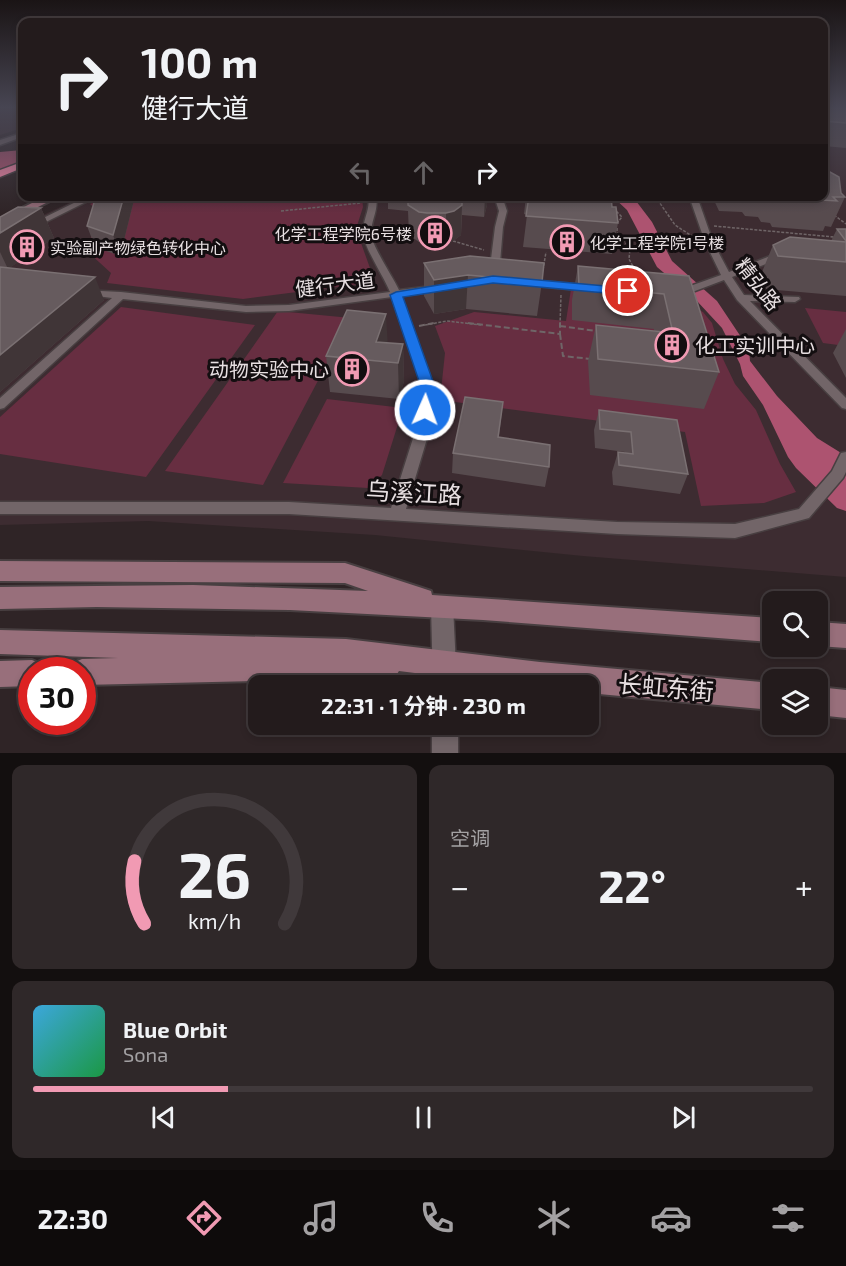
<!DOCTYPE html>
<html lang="zh">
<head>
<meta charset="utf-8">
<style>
	body { margin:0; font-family:"Exo 2","Noto Sans SC",sans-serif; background:#2f2829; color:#f1f3f6; height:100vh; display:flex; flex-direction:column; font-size:22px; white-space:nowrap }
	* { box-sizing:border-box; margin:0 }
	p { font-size:20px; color:#a3a1a3 }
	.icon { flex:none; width:33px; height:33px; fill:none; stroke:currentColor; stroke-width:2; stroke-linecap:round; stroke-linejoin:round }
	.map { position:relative; height:753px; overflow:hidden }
	.side { display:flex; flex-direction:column; gap:12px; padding:12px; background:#130f0f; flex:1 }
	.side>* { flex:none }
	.guide { position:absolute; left:18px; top:18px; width:810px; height:183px; border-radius:12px; box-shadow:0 3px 9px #0003,0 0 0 2px #40393b; background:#231b1c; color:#f1f3f6; overflow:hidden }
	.tools { position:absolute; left:762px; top:591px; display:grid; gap:12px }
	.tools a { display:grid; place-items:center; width:66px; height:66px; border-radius:12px; background:#231b1c; box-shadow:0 3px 9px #0003,0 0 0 2px #40393b; font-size:30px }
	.speed { position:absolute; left:18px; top:657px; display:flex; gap:12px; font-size:30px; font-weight:700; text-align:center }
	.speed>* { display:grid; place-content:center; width:78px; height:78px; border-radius:50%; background:#231b1c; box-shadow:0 3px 9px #0003,0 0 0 2px #40393b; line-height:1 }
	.speed .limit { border:9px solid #d22; background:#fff; color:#111 }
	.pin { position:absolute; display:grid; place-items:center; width:51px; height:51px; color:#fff; margin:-26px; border:3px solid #fff; border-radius:50%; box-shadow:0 2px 6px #0007 }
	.me { position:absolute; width:66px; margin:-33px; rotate:2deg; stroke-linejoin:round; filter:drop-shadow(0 0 4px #0008) }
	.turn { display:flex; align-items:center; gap:21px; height:126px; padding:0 24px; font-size:27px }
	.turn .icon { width:78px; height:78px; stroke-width:2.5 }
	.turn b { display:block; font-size:42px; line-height:51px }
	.lanes { display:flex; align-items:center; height:57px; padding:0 24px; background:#0003; justify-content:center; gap:30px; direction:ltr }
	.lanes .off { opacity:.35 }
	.big { font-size:45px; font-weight:700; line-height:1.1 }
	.side .tile { flex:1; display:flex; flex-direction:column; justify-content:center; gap:9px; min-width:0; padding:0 21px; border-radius:12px; background:#2f2829 }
	.side .dial { align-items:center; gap:0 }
	.dial svg { height:156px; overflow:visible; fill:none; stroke:#40393b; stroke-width:7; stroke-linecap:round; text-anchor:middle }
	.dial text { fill:#f1f3f6; stroke:none }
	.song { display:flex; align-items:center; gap:18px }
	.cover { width:72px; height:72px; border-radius:9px; background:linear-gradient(135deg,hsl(200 70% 55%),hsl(140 70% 35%)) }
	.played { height:6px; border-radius:3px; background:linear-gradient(90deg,#f19ab3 25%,#40393b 25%) }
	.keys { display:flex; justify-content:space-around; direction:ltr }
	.heat { display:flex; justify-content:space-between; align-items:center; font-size:33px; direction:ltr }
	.side .tiles { flex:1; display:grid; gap:12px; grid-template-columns:1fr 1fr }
	.tile:last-child { grid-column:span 2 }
	.trip { position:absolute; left:248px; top:675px; width:351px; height:60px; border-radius:12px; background:#231b1c; box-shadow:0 3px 9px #0003,0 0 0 2px #40393b; font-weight:700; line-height:60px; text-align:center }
	.menu { display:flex; height:96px; justify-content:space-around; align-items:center; background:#0e0b0b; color:#a3a1a3 }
	.menu .icon { width:42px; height:42px }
	.menu .selected { color:#f19ab3 }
	.menu b { font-size:27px; color:#f1f3f6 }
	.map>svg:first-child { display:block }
	.built { fill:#3d2c31 }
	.green { fill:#672e41 }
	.water { fill:#ad5370 }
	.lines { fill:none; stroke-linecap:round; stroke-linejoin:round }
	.minor-casing { stroke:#483f41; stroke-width:3 }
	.tertiary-casing { stroke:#483f41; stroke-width:3 }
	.secondary-casing { stroke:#483f41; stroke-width:4 }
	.motorway-casing { stroke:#483f41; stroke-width:3 }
	.path-far1 { stroke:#6f6567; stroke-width:1.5; stroke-dasharray:3 1.5; stroke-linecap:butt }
	.path { stroke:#6f6567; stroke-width:2; stroke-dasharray:6 3; stroke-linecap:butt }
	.minor { fill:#726568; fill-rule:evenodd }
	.tertiary { fill:#726568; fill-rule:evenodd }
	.secondary { fill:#986f7b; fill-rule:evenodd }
	.motorway { fill:#f285a6; fill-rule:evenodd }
	.wall { fill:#574b4e }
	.shaded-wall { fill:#403537 }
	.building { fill:#665b5e; stroke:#7a7072; stroke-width:1.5 }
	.route { fill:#1a73e8; stroke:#114b97; stroke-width:1.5 }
	.labels { text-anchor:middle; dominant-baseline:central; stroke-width:6; stroke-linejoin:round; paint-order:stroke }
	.far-poi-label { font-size:16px; fill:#e7dfe1; stroke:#130e10; text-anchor:start }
	.street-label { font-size:20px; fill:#e7dfe1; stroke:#130e10 }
	.poi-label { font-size:20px; fill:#e7dfe1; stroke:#130e10; text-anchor:start }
	.near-street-label { font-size:24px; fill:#e7dfe1; stroke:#130e10 }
</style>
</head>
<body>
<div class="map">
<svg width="846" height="753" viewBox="0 0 846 753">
	<rect width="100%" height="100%" fill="#2f2426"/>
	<path class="built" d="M0 108H22V128L0 135Z
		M824 108H846V577L583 556 375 535 148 521 0 525V235L84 196H824Z"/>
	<path class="green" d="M107 197H362L363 207 356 229 375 282 243 299 107 283 111 273 88 252 97 210 90 204Z
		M571 289 674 297 703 312 712 323 723 359 735 384 756 410 780 464 796 492 764 503 701 506 685 432 440 400 445 353 435 326 474 312 566 321Z
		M121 307 255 325 146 477 0 454V417Z
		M805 308 846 312V346L823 343Z
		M278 311 351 318 263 485 165 471Z
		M327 399 403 408 382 475 368 488 283 483Z"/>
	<path class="water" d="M22 150V168L0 170V152Z
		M613 197H633L652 222 672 261 717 301 749 349 750 361 777 396 817 438 846 456V511L837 508 796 468 788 457 763 405 743 376 740 364 722 328 696 300 657 267 627 210Z"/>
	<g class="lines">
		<defs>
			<path id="minor" d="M88 196H98L34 228 27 226Z
				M368 196H376C379 210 371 220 371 234 372 246 393 277 399 290L440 285 445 288 440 291 401 296 434 387 429 432 406 509 617 522 735 524 799 509 832 471 841 453 846 452V472L843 478 809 518 735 538 617 534 289 514H0V502H289L391 508 415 432 422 387 392 297 289 311 246 312 123 299 4 408 0 409V398L112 298 81 294V290L121 292 246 306 289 305 390 292C384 277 364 247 363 234 362 220 371 210 368 196Z
				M494 196H502L507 211 503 227 499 275 494 278 489 275 495 227 499 211Z
				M689 196H697L713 242 729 272 778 253H784V257L732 277 744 295 799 297 800 299 795 302 750 301 846 398V409L842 408 737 300 724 280 695 291 675 292V288L693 285 721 275 705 242Z
				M526 280 589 285 594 288 589 291 523 285V281Z"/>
			<path id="tertiary" d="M22 133V137L0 145V140Z
				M442 596 450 599 453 606 457 686H433L431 606 434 599Z
				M432 724H458V753H432Z"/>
			<path id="secondary" d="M46 196H60L0 226V219Z
				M0 561 345 563 422 588 431 591 432 595 772 618V642L483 620 290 610 97 607 0 609V587L193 585 368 591 345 583 0 581Z
				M818 622 846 624V648L818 646Z
				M0 630 346 639 540 662 772 683V710L588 693V686H517L399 671 397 674 388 678 82 685V670H69L73 663 82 659 118 658 0 654Z
				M32 660 41 664 44 670H32V686L0 687V661Z
				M818 687 846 690V718L818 715Z"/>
			<path id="motorway" d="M22 162V168L0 177V170Z"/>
		</defs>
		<use href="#minor" class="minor-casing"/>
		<use href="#tertiary" class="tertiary-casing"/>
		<use href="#secondary" class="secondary-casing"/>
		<use href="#motorway" class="motorway-casing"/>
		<path class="path-far1" d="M655 196 675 225 695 238
			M610 205 622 217 618 222
			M281 211 361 203
			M834 215 846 224
			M714 226 834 237
			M617 228V232L630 248 629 259 636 272
			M453 241 484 250
			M543 270 546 252
			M425 325 447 321 481 325
			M560 325 561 295"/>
		<path class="path" d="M468 323 560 334V323
			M419 326 434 323
			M560 326 596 331
			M560 334 563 356 591 359"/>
		<use href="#minor" class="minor"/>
		<use href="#tertiary" class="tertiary"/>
		<use href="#secondary" class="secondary"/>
		<use href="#motorway" class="motorway"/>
	</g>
	<path class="wall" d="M824 108H846V148L824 146Z
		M841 193 845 197 831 227 825 226 823 231 772 227 770 223 761 222 758 217 745 216 742 212 719 211 712 196H824Z
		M135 196 120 256 95 247 87 226Z
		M388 196H487V205L484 217 462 215 461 235 453 241 446 243 427 244 419 242 409 235 408 211 388 209Z
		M526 196H611L612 207 618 223 612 254 523 247 527 215 524 214Z
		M41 208 54 238 9 268 104 300 0 392V217Z
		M837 229H846V296L765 289 760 277 773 245 831 241Z
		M424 263 542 282 537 316 466 309 434 314 424 296Z
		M578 266 689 276 719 372 704 409 590 395 588 361 596 325 654 331V329L572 320V300Z
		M846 329V378L833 353Z
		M388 343 403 344 404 381 399 399 330 392 326 356Z
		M503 402 499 437 549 467 545 487 452 473 453 453Z
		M599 410 677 420 688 474 680 494 613 485 612 472 618 452 625 453V452L595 448 594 430Z"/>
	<path class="shaded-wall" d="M124 196H135L120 256 113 235Z
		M485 196H487V205L484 217Z
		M462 205 461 235 453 241 446 243V213Z
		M41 208 54 238 8 269 0 252V233Z
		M468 275 466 309 434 314V280Z
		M95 277 104 300 0 392V355Z
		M386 314 388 349 376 342Z
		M403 344 404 381 399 399 398 363Z"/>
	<path class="building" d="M824 108H846V123L824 121Z
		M824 171 830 172 839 177 841 193 845 197H833L837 201 784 198 783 196H824Z
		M96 196H124L113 235 87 226Z
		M412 196H458L462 201V205L454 211 446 213H427L419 212 408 205V201Z
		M529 196H611L612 207H616L618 223 526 216Z
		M18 207 41 208 0 233V217Z
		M837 229H846V241Z
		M790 237 846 242V262L778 256 773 245Z
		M470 256 544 263 542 282 468 275 434 280 424 263Z
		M578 266 689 276 719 372 598 359 596 325 673 333 664 294 579 286Z
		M0 267 95 277 0 355Z
		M347 310 386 314 376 342 403 344 398 363 326 356Z
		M465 397 503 402 498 437 550 445 549 467 453 453Z
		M599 410 677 420 688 474 619 465 618 452 633 454 631 432 600 429Z"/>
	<linearGradient id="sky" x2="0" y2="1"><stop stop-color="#1a1415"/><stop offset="0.5" stop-color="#474552"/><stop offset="1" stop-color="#474552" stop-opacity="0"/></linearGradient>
	<rect width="846" height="214" fill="url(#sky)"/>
	<path class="route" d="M493 276 628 288 633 291 628 295 493 283 403 297 435 387 430 413H420L418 410 421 387 390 295 396 292Z"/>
	<defs>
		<symbol id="building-ring" viewBox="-11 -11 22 22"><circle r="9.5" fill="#130e10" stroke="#f19ab3" stroke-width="1.5"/><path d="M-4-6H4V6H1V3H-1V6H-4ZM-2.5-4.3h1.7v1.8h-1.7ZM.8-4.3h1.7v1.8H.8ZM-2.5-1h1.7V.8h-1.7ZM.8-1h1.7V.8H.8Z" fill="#f19ab3"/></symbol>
	</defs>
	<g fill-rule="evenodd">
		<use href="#building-ring" x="416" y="214" width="38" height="38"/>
		<use href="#building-ring" x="548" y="223" width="38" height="38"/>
		<use href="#building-ring" x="8" y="228" width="38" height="38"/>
		<use href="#building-ring" x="653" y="326" width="38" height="38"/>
		<use href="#building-ring" x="333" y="350" width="38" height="38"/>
	</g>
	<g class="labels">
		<g class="far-poi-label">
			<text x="412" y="233" text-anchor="end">化学工程学院6号楼</text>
			<text x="590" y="242">化学工程学院1号楼</text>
			<text x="50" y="247">实验副产物绿色转化中心</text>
		</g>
		<g class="street-label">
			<text transform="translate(335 284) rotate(-7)">健行大道</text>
			<text transform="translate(759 284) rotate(52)">精弘路</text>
		</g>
		<g class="poi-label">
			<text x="695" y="345">化工实训中心</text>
			<text x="329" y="369" text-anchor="end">动物实验中心</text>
		</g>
		<g class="near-street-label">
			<text transform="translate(414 492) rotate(3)">乌溪江路</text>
			<text transform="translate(666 687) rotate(5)">长虹东街</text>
		</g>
	</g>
</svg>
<div class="tools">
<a><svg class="icon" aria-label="search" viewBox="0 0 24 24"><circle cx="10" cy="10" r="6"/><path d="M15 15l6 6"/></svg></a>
<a><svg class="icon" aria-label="layers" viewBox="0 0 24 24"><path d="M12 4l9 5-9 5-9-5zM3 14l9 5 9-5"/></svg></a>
</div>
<div class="speed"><div class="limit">30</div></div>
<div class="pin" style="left:628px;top:291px;background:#d93025"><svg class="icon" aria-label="arrive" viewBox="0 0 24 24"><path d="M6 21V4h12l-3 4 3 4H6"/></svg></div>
<svg class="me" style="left:425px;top:410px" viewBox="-20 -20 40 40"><circle r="17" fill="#1a73e8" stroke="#fff" stroke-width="3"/><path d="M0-11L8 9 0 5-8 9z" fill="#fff"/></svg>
<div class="trip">22:31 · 1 分钟 · 230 m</div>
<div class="guide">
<div class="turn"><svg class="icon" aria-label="right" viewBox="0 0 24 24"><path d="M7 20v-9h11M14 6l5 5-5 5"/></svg><div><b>100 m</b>健行大道</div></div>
<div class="lanes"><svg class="icon off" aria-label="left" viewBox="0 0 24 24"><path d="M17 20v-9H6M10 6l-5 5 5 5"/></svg><svg class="icon off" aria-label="ahead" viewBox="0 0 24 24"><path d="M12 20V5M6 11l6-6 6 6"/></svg><svg class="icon" aria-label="right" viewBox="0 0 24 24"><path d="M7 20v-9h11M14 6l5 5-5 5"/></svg></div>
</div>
</div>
<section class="side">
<div class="tiles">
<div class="tile dial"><svg viewBox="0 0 100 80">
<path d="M14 69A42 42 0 1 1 86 69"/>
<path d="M14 69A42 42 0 0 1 9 37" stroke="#f19ab3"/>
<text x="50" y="56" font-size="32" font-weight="700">26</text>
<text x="50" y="72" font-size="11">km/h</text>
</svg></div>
<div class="tile"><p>空调</p>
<div class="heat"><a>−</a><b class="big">22°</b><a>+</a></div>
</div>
<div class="tile">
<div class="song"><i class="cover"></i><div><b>Blue Orbit</b><p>Sona</p></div></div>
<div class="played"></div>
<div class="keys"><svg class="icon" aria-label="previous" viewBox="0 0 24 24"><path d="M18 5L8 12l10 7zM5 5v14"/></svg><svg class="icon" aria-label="pause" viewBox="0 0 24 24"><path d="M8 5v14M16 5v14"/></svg><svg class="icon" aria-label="next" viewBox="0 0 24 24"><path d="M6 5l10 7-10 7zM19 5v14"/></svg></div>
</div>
</div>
</section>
<nav class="menu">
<b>22:30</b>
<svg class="icon selected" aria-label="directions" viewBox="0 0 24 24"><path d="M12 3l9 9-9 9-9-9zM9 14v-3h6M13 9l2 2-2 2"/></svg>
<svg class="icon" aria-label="music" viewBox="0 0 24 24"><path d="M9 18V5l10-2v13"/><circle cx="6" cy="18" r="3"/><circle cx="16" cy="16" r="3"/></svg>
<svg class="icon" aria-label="phone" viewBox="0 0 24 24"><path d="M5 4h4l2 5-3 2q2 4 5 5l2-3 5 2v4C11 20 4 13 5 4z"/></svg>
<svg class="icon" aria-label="climate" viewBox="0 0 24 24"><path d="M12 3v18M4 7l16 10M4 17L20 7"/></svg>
<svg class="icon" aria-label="car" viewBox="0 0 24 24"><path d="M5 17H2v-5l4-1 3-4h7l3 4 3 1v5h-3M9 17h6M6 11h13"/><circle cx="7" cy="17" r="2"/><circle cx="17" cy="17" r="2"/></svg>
<svg class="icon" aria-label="filters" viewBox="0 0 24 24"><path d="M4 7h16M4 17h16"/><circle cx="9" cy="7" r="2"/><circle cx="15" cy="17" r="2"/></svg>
</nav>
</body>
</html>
